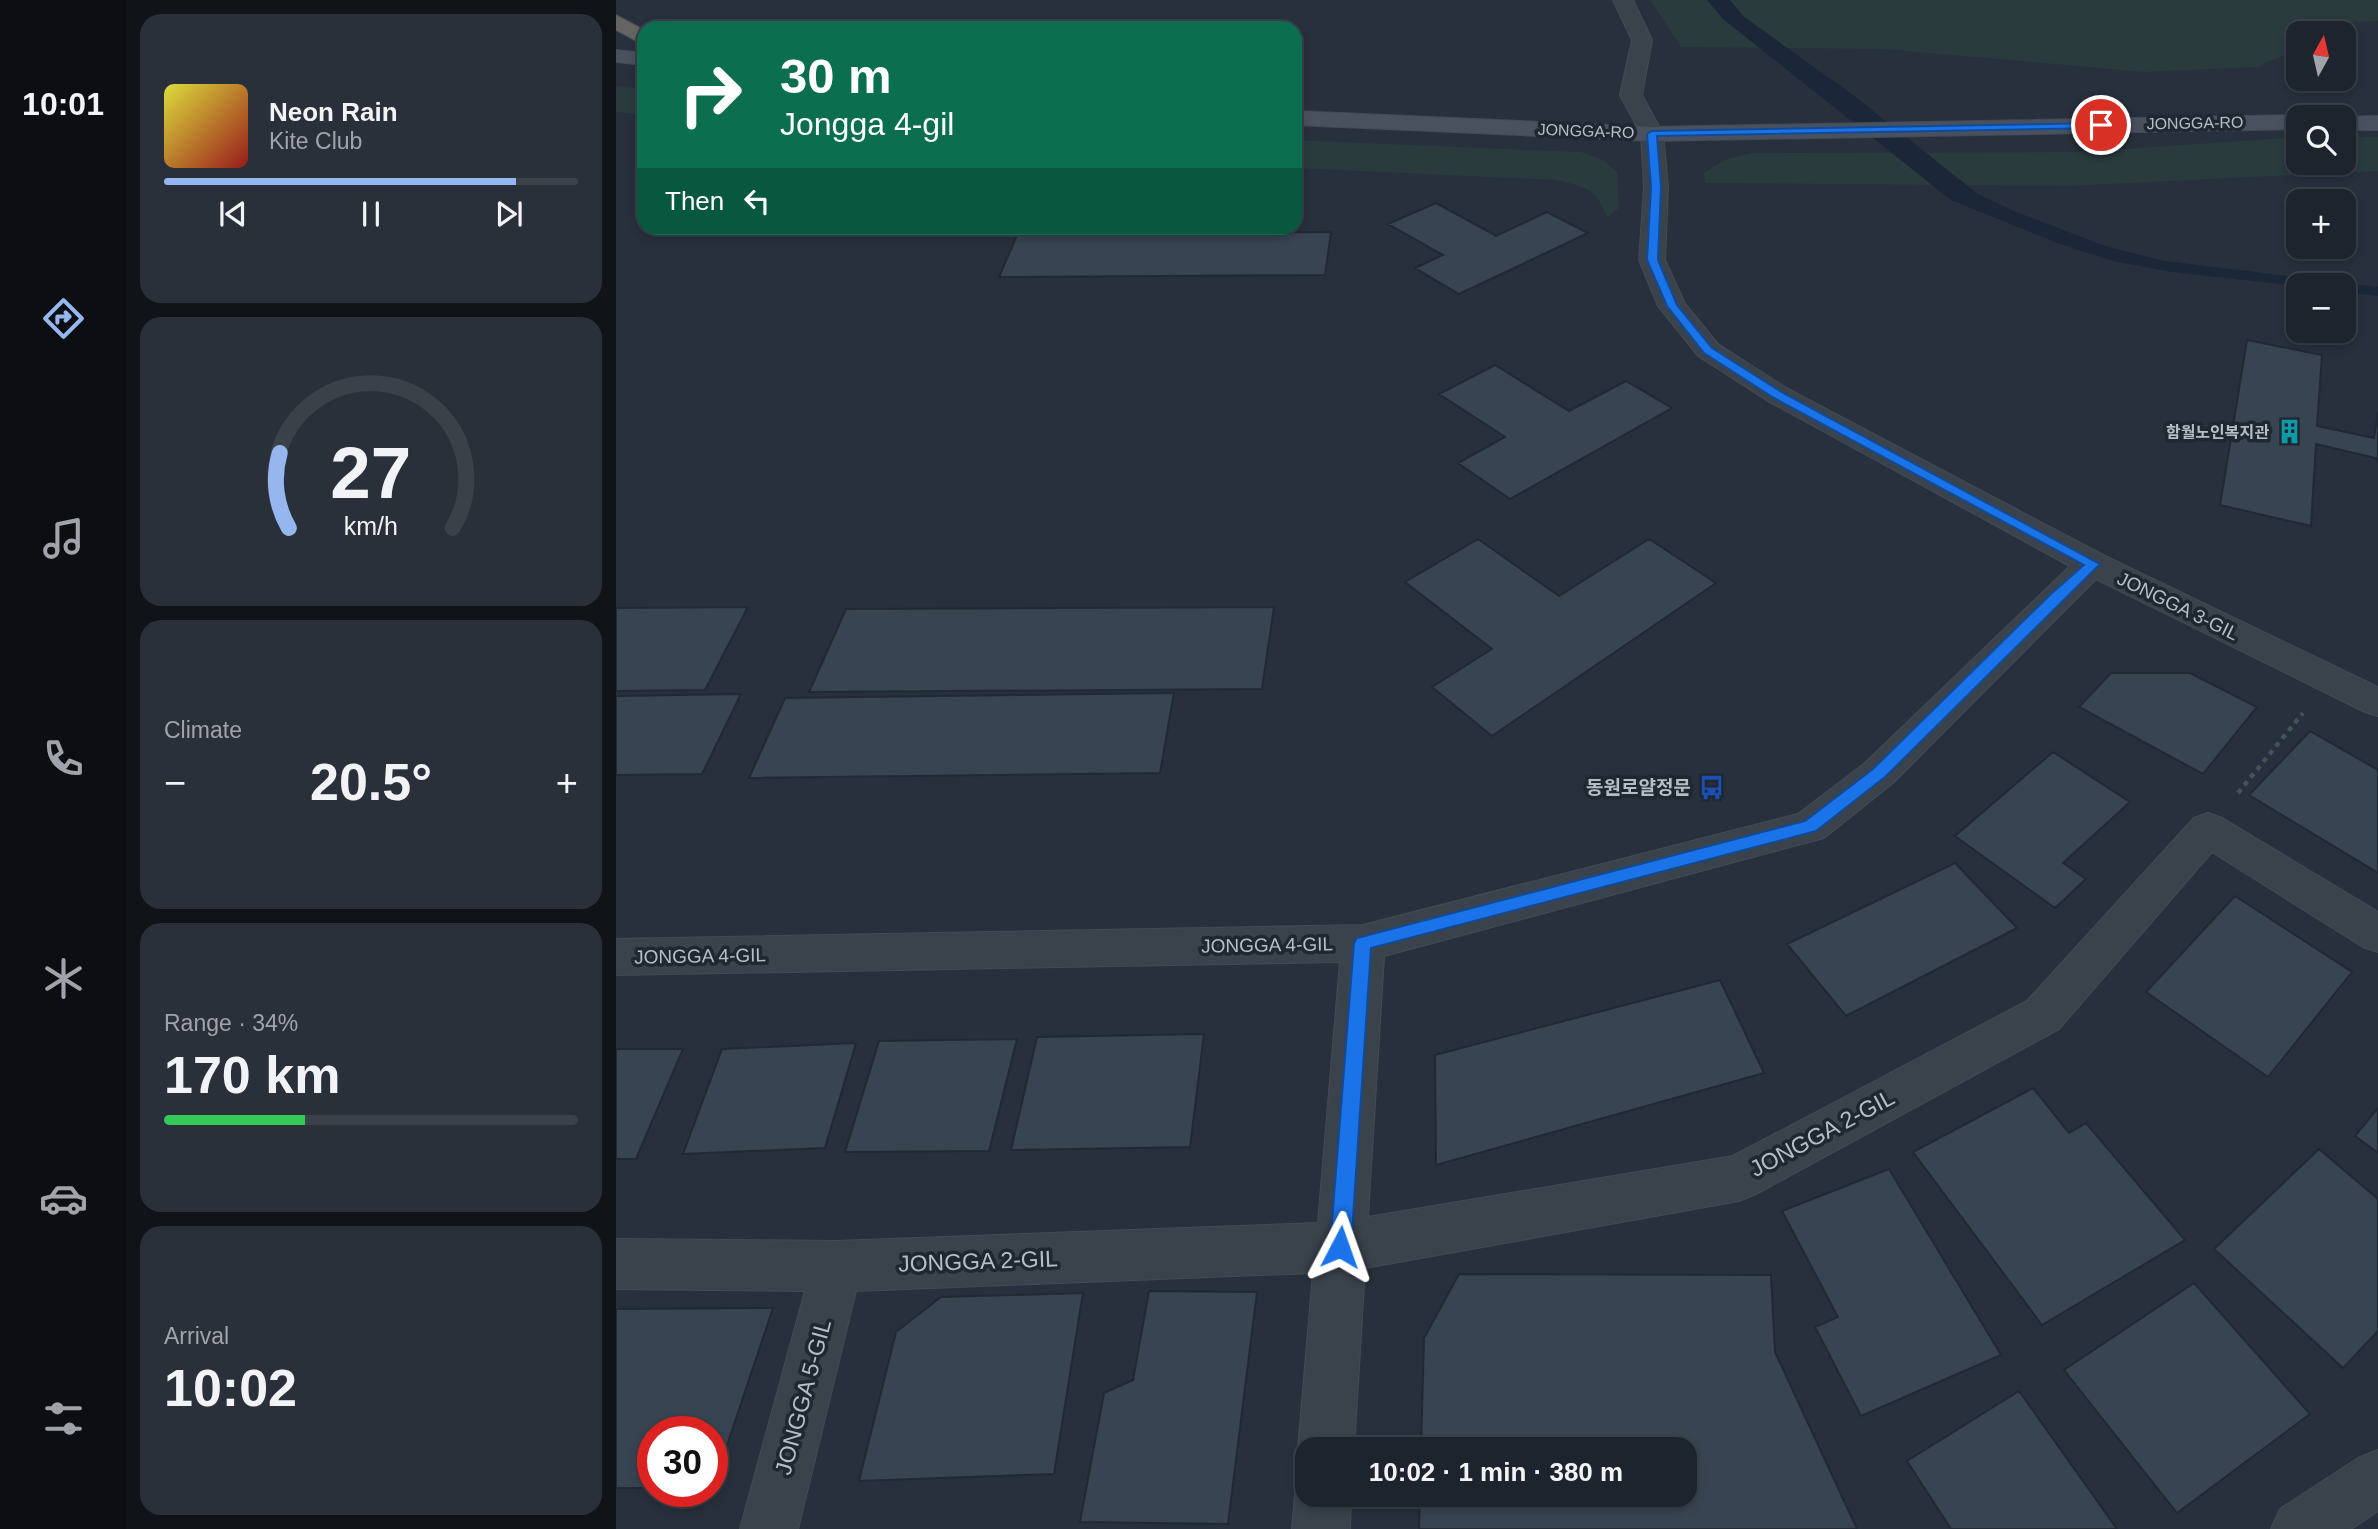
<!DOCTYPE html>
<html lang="en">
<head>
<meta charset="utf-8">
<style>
	body { margin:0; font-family:Arial,"Noto Sans KR",sans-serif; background:#2a3039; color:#f1f3f6; height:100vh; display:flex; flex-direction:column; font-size:26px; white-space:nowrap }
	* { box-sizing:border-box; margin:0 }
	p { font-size:23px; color:#a0a4aa }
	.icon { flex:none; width:38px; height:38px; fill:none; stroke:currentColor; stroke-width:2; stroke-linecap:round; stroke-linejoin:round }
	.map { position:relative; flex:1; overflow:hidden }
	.details { display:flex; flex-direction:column; gap:14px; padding:14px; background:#101419; width:490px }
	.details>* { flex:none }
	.top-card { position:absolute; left:21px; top:21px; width:665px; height:214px; border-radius:21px; box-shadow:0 4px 10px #0003,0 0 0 2px #3b4149; background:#0b6e4f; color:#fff; overflow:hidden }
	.needle { width:46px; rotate:8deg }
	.fabs { position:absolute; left:1670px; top:21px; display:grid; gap:14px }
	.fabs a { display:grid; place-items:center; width:70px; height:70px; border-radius:14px; background:#1d242d; box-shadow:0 4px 10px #0003,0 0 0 2px #3b4149; font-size:35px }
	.speed { position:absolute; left:21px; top:1416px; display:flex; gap:14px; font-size:35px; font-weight:700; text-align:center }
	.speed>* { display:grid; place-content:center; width:91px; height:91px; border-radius:50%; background:#1d242d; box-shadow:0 4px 10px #0003,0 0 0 2px #3b4149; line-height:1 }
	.speed .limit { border:10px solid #d22; background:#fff; color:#111 }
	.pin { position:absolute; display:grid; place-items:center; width:60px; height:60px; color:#fff; margin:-30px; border:4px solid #fff; border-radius:50%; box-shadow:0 2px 7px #0007 }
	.me { position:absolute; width:77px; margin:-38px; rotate:4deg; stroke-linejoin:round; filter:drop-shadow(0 0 5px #0008) }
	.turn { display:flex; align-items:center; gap:24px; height:147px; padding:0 28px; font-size:32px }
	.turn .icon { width:91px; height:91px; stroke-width:2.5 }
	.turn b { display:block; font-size:49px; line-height:60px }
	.then { display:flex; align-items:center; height:66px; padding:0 28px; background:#0003; gap:14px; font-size:26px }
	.big { font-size:52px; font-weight:700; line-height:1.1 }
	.details .tile { flex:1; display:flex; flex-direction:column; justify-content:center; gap:10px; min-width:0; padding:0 24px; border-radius:21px; background:#2a3039 }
	.details .dial { align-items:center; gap:0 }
	.dial svg { height:182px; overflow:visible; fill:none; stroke:#3b4149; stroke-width:7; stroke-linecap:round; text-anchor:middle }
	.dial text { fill:#f1f3f6; stroke:none }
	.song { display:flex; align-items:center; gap:21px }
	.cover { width:84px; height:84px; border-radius:10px; background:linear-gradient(135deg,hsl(60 70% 55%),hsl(0 70% 35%)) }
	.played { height:7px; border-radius:4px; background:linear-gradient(90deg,#95b6ee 85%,#3b4149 85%) }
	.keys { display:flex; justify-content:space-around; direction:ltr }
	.heat { display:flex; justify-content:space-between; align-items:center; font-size:38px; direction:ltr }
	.charge { height:10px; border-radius:5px; background:linear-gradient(90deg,#34c759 34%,#3b4149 0) }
	.trip { position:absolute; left:679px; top:1437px; width:402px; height:70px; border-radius:21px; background:#1d242d; box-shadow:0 4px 10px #0003,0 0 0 2px #3b4149; font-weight:700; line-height:70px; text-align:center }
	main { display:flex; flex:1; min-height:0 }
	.menu { display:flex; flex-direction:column; width:126px; justify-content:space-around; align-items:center; background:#0c0e12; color:#a0a4aa }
	.menu .icon { width:49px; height:49px }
	.menu .on { color:#95b6ee }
	.menu b { font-size:32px; color:#f1f3f6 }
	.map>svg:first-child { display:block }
	.green { fill:#293b3d }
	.water { fill:#1b2739 }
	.building { fill:#394452; stroke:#212933; stroke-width:2 }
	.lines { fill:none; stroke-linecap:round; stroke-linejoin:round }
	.minor-casing { stroke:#434b55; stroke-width:2 }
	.secondary-casing { stroke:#434b55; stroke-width:2 }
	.trunk-casing { stroke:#454d57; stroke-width:2 }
	.path { stroke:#415355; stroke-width:4.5; stroke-dasharray:5 5; stroke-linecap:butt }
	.minor { fill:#3a424c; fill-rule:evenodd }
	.secondary { fill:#49515f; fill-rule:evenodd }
	.trunk { fill:#656462; fill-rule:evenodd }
	.route { fill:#1a73e8; stroke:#114b97; stroke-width:2 }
	.labels { text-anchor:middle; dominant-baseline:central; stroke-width:7; stroke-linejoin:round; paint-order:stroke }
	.far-street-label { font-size:16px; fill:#b6bdc7; stroke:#1f2731 }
	.far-poi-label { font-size:16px; font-weight:bold; fill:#b6bdc7; stroke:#1f2731; text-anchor:end }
	.street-label { font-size:19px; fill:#b6bdc7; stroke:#1f2731 }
	.poi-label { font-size:19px; font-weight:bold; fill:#b6bdc7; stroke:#1f2731; text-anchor:end }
	.near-street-label { font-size:23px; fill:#b6bdc7; stroke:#1f2731 }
</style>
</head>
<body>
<main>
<nav class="menu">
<b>10:01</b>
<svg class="icon on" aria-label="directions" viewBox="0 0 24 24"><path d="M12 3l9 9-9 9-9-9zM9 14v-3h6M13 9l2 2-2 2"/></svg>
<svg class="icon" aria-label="music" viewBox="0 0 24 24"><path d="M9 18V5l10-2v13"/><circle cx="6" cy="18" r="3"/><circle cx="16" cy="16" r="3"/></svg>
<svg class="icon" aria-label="phone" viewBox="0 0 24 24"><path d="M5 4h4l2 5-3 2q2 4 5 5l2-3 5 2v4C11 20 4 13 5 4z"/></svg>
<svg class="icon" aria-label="climate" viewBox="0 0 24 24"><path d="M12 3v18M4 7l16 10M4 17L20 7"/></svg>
<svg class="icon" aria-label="car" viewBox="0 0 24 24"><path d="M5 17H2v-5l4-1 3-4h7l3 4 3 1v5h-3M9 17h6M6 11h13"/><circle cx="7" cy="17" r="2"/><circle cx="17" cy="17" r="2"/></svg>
<svg class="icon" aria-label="filters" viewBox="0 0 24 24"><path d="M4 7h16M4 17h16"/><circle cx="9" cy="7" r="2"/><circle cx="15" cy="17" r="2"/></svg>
</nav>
<section class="details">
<div class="tile">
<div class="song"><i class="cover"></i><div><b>Neon Rain</b><p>Kite Club</p></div></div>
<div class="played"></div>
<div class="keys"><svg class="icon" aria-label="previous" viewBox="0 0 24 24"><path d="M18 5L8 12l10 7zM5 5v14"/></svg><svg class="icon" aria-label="pause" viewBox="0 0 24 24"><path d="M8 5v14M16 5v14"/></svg><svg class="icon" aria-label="next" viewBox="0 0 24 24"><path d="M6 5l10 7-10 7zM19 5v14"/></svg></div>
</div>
<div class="tile dial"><svg viewBox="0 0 100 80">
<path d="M14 69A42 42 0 1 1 86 69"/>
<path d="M14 69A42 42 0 0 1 10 36" stroke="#95b6ee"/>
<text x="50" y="56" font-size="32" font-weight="700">27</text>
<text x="50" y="72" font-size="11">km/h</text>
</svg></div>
<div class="tile"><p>Climate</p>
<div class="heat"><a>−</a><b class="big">20.5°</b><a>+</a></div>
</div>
<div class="tile"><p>Range · 34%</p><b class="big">170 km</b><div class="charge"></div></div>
<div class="tile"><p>Arrival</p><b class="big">10:02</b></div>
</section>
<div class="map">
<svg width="1762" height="1529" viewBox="0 0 1762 1529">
	<rect width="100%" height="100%" fill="#27303c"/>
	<path class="green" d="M1034 0H1762V21L1737 22 1713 33H1682V48L1642 67 1528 72 1268 49 1065 47Z
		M0 86 28 89V115L0 112Z
		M1682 137V163H1727V137H1762V171L1453 186 1089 183 1088 173 1108 160 1135 153 1465 152Z
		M679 140 965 152 987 160 1001 172 1003 208 991 218C982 189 968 186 939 180L679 168Z"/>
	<path class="water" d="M1091 0H1114L1127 16 1237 95 1362 194 1400 212 1492 247 1549 261 1762 287V296L1727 292V285L1682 286 1556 272 1497 261 1444 244 1335 200 1107 19Z"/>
	<path class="building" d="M820 203 880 236 931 212 972 233 843 294 799 268 827 255 772 224Z
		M715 232 709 275 383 277 402 233Z
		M1631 340 1706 355 1701 426 1758 438 1762 412V462L1760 458 1700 444 1695 526 1604 505Z
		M879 365 953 411 1010 381 1056 408 894 499 842 463 889 437 823 394Z
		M862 539 943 596 1033 539 1100 583 876 736 816 687 876 649 789 582Z
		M132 607 89 690 0 691V608Z
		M658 607 646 689 193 692 230 609Z
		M1495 673H1574L1641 707 1587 774 1463 707Z
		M558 693 544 773 133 778 169 698Z
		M125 694 86 774 0 775V696Z
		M1694 731 1762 770V873L1633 795Z
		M1437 752 1514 802 1447 863 1470 879 1439 908 1339 836Z
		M1339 863 1401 928 1230 1016 1171 944Z
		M1619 896 1736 972 1652 1077 1530 992Z
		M1104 980 1148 1073 820 1165 819 1055Z
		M588 1034 574 1147 395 1150 421 1037Z
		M401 1039 373 1151 229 1152 263 1041Z
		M240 1043 209 1148 67 1154 106 1049Z
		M0 1049H67L20 1159H0Z
		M1417 1088 1453 1133 1470 1123 1569 1240 1426 1325 1297 1152Z
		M1762 1108V1153L1739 1136Z
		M1703 1149 1762 1199V1331L1727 1368 1598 1249Z
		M1273 1169 1385 1355 1245 1416 1199 1327 1222 1317 1166 1211Z
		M843 1274 1155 1275 1159 1352 1241 1529H803L804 1494H1069V1449H805L808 1338Z
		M1578 1283 1694 1414 1561 1513 1448 1370Z
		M533 1291 641 1292 612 1524 464 1522 488 1393 517 1380Z
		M467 1293 438 1474 243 1481 280 1332 325 1297Z
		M157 1308 97 1487 96 1432H37V1488H0V1309Z
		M1403 1391 1501 1529H1335L1291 1461Z"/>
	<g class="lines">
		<defs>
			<path id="minor" d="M997 0H1017L1036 40 1026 95 1047 134 1052 187 1049 260 1069 304 1102 344 1172 389 1489 556 1762 687V716L1749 712 1480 579 1277 783 1208 838 768 956 752 1217 1117 1156 1411 1001 1578 818 1592 813 1606 818 1762 912V952L1747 947 1596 852 1443 1029 1140 1194 1123 1201 749 1268 738 1449H691V1469L682 1449 697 1273 240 1291 182 1529H124L189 1291 0 1289V1239L221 1241 702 1223 724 962 0 975V939L747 925 1182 814 1249 763 1454 566 1152 401 1082 356 1042 306 1023 260 1028 187 1025 134 1004 95 1016 40Z
				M1762 1450V1511L1735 1529H1655L1664 1509 1742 1458Z
				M691 1472V1494H735L734 1529H676L679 1494 687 1474Z"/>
			<path id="secondary" d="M0 50 28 53V65L0 62Z
				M679 111 1036 127 1682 115 1690 117H1682V129L1036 141 679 125Z
				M1762 116V130H1727V117H1723Z"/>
			<path id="trunk" d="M0 15 28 30V45L0 30Z"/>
		</defs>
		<use href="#minor" class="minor-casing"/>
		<use href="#secondary" class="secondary-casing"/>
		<use href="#trunk" class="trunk-casing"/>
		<path class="path" d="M1622 793 1687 713"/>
		<use href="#minor" class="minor"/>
		<use href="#secondary" class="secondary"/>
		<use href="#trunk" class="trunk"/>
	</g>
	<path class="route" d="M1488 123 1489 125 1485 128 1041 136 1045 187 1042 260 1061 305 1096 348 1167 393 1484 564 1269 777 1200 831 755 948 735 1247 732 1255 724 1258 717 1255 714 1247 738 943 741 938 1189 821 1257 769 1435 594 1468 565 1158 398 1088 353 1051 306 1031 260 1035 187 1031 134 1036 131Z"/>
	<defs>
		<symbol id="building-bare" viewBox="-9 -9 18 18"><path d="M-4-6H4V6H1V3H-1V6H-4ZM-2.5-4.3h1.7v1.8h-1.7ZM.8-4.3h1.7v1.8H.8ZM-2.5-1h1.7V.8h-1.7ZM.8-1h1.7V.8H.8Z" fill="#0f9aa8" stroke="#1f2731" stroke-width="2.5" paint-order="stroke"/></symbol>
		<symbol id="bus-bare" viewBox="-9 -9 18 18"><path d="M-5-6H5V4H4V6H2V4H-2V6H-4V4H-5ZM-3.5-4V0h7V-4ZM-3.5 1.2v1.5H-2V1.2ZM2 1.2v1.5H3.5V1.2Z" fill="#1a4fb4" stroke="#1f2731" stroke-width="2.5" paint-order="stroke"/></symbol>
	</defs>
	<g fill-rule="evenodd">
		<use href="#building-bare" x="1656" y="414" width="35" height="35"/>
		<use href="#bus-bare" x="1078" y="770" width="35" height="35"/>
	</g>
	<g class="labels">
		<g class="far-street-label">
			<text transform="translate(1579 123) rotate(-1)">JONGGA-RO</text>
			<text transform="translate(970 131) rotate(2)">JONGGA-RO</text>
		</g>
		<g class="far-poi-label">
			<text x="1653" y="432">함월노인복지관</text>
		</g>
		<g class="street-label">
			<text transform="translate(1562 606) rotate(26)">JONGGA 3-GIL</text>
			<text transform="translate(651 945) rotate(-1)">JONGGA 4-GIL</text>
			<text transform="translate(84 956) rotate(-1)">JONGGA 4-GIL</text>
		</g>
		<g class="poi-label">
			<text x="1075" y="787">동원로얄정문</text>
		</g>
		<g class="near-street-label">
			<text transform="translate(1206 1133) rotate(-28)">JONGGA 2-GIL</text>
			<text transform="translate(362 1261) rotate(-2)">JONGGA 2-GIL</text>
			<text transform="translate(187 1397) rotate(-75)">JONGGA 5-GIL</text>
		</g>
	</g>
</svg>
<div class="fabs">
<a><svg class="needle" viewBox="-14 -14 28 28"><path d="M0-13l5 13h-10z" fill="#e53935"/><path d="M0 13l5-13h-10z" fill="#a0a4aa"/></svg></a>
<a><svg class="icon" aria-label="search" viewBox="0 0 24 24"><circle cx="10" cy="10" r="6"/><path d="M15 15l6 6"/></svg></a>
<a>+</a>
<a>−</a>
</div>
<div class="speed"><div class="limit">30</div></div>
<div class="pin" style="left:1485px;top:125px;background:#d93025"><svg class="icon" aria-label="arrive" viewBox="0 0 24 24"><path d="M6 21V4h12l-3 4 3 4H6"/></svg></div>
<svg class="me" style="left:724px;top:1247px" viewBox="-20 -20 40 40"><path d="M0-17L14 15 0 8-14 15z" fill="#1a73e8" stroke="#fff" stroke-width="4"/></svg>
<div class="trip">10:02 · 1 min · 380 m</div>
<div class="top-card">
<div class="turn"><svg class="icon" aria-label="right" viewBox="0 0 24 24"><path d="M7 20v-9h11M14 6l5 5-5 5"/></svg><div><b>30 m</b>Jongga 4-gil</div></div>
<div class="then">Then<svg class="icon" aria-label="left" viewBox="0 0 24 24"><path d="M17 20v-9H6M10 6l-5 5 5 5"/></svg></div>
</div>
</div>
</main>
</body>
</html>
